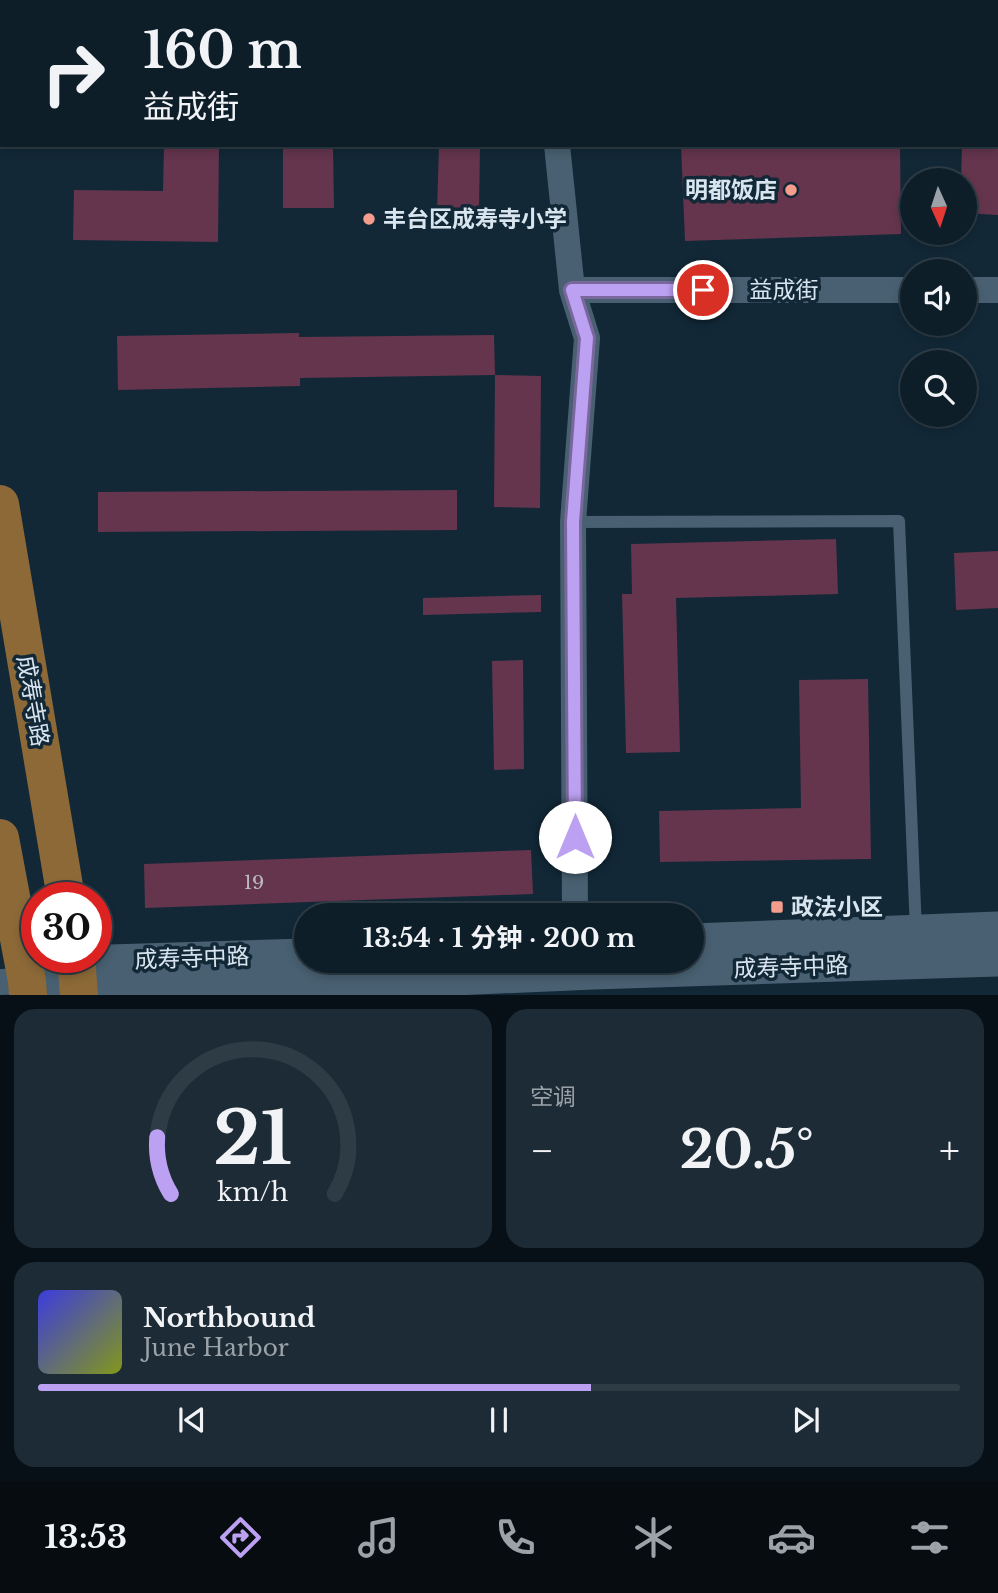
<!DOCTYPE html>
<html lang="zh">
<head>
<meta charset="utf-8">
<style>
	body { margin:0; font-family:"Libre Baskerville","Noto Sans SC",serif; background:#1c2b35; color:#f1f3f6; height:100vh; display:flex; flex-direction:column; font-size:26px; white-space:nowrap }
	* { box-sizing:border-box; margin:0 }
	p { font-size:23px; color:#9ba2a8 }
	.icon { flex:none; width:38px; height:38px; fill:none; stroke:currentColor; stroke-width:2; stroke-linecap:round; stroke-linejoin:round }
	.map { position:relative; height:995px; overflow:hidden }
	.details { display:flex; flex-direction:column; gap:14px; padding:14px; background:#081017; flex:1 }
	.details>* { flex:none }
	.guide { position:absolute; left:0px; top:0px; width:999px; height:147px; box-shadow:0 4px 10px #0003,0 0 0 2px #2e3c46; background:#0e1e29; color:#f1f3f6; overflow:hidden }
	.needle { width:46px; rotate:177deg }
	.fabs { position:absolute; left:900px; top:168px; display:grid; gap:14px }
	.fabs a { display:grid; place-items:center; width:77px; height:77px; border-radius:50%; background:#0e1e29; box-shadow:0 4px 10px #0003,0 0 0 2px #2e3c46; font-size:35px }
	.speed { position:absolute; left:21px; top:882px; display:flex; gap:14px; font-size:35px; font-weight:700; text-align:center }
	.speed>* { display:grid; place-content:center; width:91px; height:91px; border-radius:50%; background:#0e1e29; box-shadow:0 4px 10px #0003,0 0 0 2px #2e3c46; line-height:1 }
	.speed .limit { border:10px solid #d22; background:#fff; color:#111 }
	.pin { position:absolute; display:grid; place-items:center; width:60px; height:60px; color:#fff; margin:-30px; border:4px solid #fff; border-radius:50%; box-shadow:0 2px 7px #0007 }
	.me { position:absolute; width:77px; margin:-38px; rotate:0deg; stroke-linejoin:round; filter:drop-shadow(0 0 5px #0008) }
	.turn { display:flex; align-items:center; gap:24px; height:147px; padding:0 28px; font-size:32px }
	.turn .icon { width:91px; height:91px; stroke-width:2.5 }
	.turn b { display:block; font-size:49px; line-height:60px }
	.big { font-size:52px; font-weight:700; line-height:1.1 }
	.details .card { flex:1; display:flex; flex-direction:column; justify-content:center; gap:10px; min-width:0; padding:0 24px; border-radius:21px; background:#1c2b35 }
	.details .dial { align-items:center; gap:0 }
	.dial svg { height:182px; overflow:visible; fill:none; stroke:#2e3c46; stroke-width:7; stroke-linecap:round; text-anchor:middle }
	.dial text { fill:#f1f3f6; stroke:none }
	.song { display:flex; align-items:center; gap:21px }
	.cover { width:84px; height:84px; border-radius:10px; background:linear-gradient(135deg,hsl(240 70% 55%),hsl(70 70% 35%)) }
	.played { height:7px; border-radius:4px; background:linear-gradient(90deg,#bca0f2 60%,#2e3c46 60%) }
	.keys { display:flex; justify-content:space-around; direction:ltr }
	.heat { display:flex; justify-content:space-between; align-items:center; font-size:38px; direction:ltr }
	.details .tiles { flex:1; display:grid; gap:14px; grid-template-columns:1fr 1fr }
	.card:last-child { grid-column:span 2 }
	.trip { position:absolute; left:294px; top:903px; width:410px; height:70px; border-radius:35px; background:#0e1e29; box-shadow:0 4px 10px #0003,0 0 0 2px #2e3c46; font-weight:700; line-height:70px; text-align:center }
	.tabs { display:flex; height:112px; justify-content:space-around; align-items:center; background:#060c10; color:#9ba2a8 }
	.tabs .icon { width:49px; height:49px }
	.tabs .current { color:#bca0f2 }
	.tabs b { font-size:32px; color:#f1f3f6 }
	.map>svg:first-child { display:block }
	.building { fill:#64354d }
	.lines { fill:none; stroke-linecap:round; stroke-linejoin:round }
	.service { stroke:#486071; stroke-width:12 }
	.minor { stroke:#486071; stroke-width:26 }
	.tertiary { stroke:#486071; stroke-width:33 }
	.primary { stroke:#8c6937; stroke-width:38 }
	.route-casing { stroke:#7a689d; stroke-width:18 }
	.route { stroke:#bca0f2; stroke-width:12 }
	.poi-dot { fill:#f49d8d; stroke:#122837; stroke-width:2.5 }
	.labels { text-anchor:middle; dominant-baseline:central; stroke-width:7; stroke-linejoin:round; paint-order:stroke }
	.number-label { font-size:19px; fill:#bbb9c6 }
	.poi-label { font-size:23px; font-weight:bold; fill:#d8e5ef; stroke:#122837; text-anchor:start }
	.street-label { font-size:23px; fill:#d8e5ef; stroke:#122837 }
</style>
</head>
<body>
<div class="map">
<svg width="998" height="995" viewBox="0 0 998 995">
	<rect width="100%" height="100%" fill="#122837"/>
	<path class="building" d="M164 145H219L218 242 73 240 74 190 163 191Z
		M283 145H333L334 208H283Z
		M439 145H480L479 210H437Z
		M681 145H900L901 234 685 241Z
		M962 145H998V215L964 213V180H961Z
		M299 333V337L494 335 495 375 300 378V386L118 390 117 336Z
		M495 375 541 376 540 508 494 507Z
		M457 490V530L98 532V492Z
		M836 539 838 594 676 598 680 752 626 753 622 594H632L631 544Z
		M998 551V608L956 610 954 553Z
		M541 595V612L423 615V598Z
		M523 660 524 769 494 770 492 661Z
		M868 679 871 859 660 862 659 811 801 808 799 680Z
		M531 850 533 894 145 908 144 864Z"/>
	<g class="lines">
		<path class="service" d="M573 522 899 521 916 931"/>
		<path class="minor" d="M541 0 542 2
			M557 145 572 290 587 338 573 522 575 915
			M572 290H912
			M964 290H998
			M0 982 27 981 77 962"/>
		<path class="tertiary" d="M691 940 998 928
			M77 962 306 955
			M27 981 79 995
			M81 995 594 973 998 960"/>
		<path class="primary" d="M0 504 66 898
			M0 838 27 981 28 995
			M76 957 79 995"/>
	</g>
	<g class="lines">
		<defs>
			<path id="route" d="M575 837 573 522 587 338 572 290H703"/>
		</defs>
		<use href="#route" class="route-casing"/>
		<use href="#route" class="route"/>
	</g>
	<g class="poi-dot">
		<circle cx="791" cy="190" r="7"/>
		<circle cx="369" cy="219" r="7"/>
		<rect x="770" y="900" width="14" height="14" rx="3.5"/>
	</g>
	<g class="labels">
		<g class="number-label">
			<text x="254" y="882">19</text>
		</g>
		<g class="poi-label">
			<text x="777" y="190" text-anchor="end">明都饭店</text>
			<text x="383" y="219">丰台区成寿寺小学</text>
			<text x="791" y="907">政法小区</text>
		</g>
		<g class="street-label">
			<text x="784" y="290">益成街</text>
			<text transform="translate(33 701) rotate(80)">成寿寺路</text>
			<text transform="translate(192 958) rotate(-2)">成寿寺中路</text>
			<text transform="translate(791 967) rotate(-2)">成寿寺中路</text>
		</g>
	</g>
</svg>
<div class="fabs">
<a><svg class="needle" viewBox="-14 -14 28 28"><path d="M0-13l5 13h-10z" fill="#e53935"/><path d="M0 13l5-13h-10z" fill="#9ba2a8"/></svg></a>
<a><svg class="icon" aria-label="sound" viewBox="0 0 24 24"><path d="M4 9h4l5-4v14l-5-4H4zM17 9q2 3 0 6"/></svg></a>
<a><svg class="icon" aria-label="search" viewBox="0 0 24 24"><circle cx="10" cy="10" r="6"/><path d="M15 15l6 6"/></svg></a>
</div>
<div class="speed"><div class="limit">30</div></div>
<div class="pin" style="left:703px;top:290px;background:#d93025"><svg class="icon" aria-label="arrive" viewBox="0 0 24 24"><path d="M6 21V4h12l-3 4 3 4H6"/></svg></div>
<svg class="me" style="left:575px;top:837px" viewBox="-20 -20 40 40"><circle r="19" fill="#fff"/><path d="M0-13L10 11 0 6-10 11z" fill="#bca0f2"/></svg>
<div class="trip">13:54 · 1 分钟 · 200 m</div>
<div class="guide">
<div class="turn"><svg class="icon" aria-label="right" viewBox="0 0 24 24"><path d="M7 20v-9h11M14 6l5 5-5 5"/></svg><div><b>160 m</b>益成街</div></div>
</div>
</div>
<section class="details">
<div class="tiles">
<div class="card dial"><svg viewBox="0 0 100 80">
<path d="M14 69A42 42 0 1 1 86 69"/>
<path d="M14 69A42 42 0 0 1 8 44" stroke="#bca0f2"/>
<text x="50" y="56" font-size="32" font-weight="700">21</text>
<text x="50" y="72" font-size="11">km/h</text>
</svg></div>
<div class="card"><p>空调</p>
<div class="heat"><a>−</a><b class="big">20.5°</b><a>+</a></div>
</div>
<div class="card">
<div class="song"><i class="cover"></i><div><b>Northbound</b><p>June Harbor</p></div></div>
<div class="played"></div>
<div class="keys"><svg class="icon" aria-label="previous" viewBox="0 0 24 24"><path d="M18 5L8 12l10 7zM5 5v14"/></svg><svg class="icon" aria-label="pause" viewBox="0 0 24 24"><path d="M8 5v14M16 5v14"/></svg><svg class="icon" aria-label="next" viewBox="0 0 24 24"><path d="M6 5l10 7-10 7zM19 5v14"/></svg></div>
</div>
</div>
</section>
<nav class="tabs">
<b>13:53</b>
<svg class="icon current" aria-label="directions" viewBox="0 0 24 24"><path d="M12 3l9 9-9 9-9-9zM9 14v-3h6M13 9l2 2-2 2"/></svg>
<svg class="icon" aria-label="music" viewBox="0 0 24 24"><path d="M9 18V5l10-2v13"/><circle cx="6" cy="18" r="3"/><circle cx="16" cy="16" r="3"/></svg>
<svg class="icon" aria-label="phone" viewBox="0 0 24 24"><path d="M5 4h4l2 5-3 2q2 4 5 5l2-3 5 2v4C11 20 4 13 5 4z"/></svg>
<svg class="icon" aria-label="climate" viewBox="0 0 24 24"><path d="M12 3v18M4 7l16 10M4 17L20 7"/></svg>
<svg class="icon" aria-label="car" viewBox="0 0 24 24"><path d="M5 17H2v-5l4-1 3-4h7l3 4 3 1v5h-3M9 17h6M6 11h13"/><circle cx="7" cy="17" r="2"/><circle cx="17" cy="17" r="2"/></svg>
<svg class="icon" aria-label="filters" viewBox="0 0 24 24"><path d="M4 7h16M4 17h16"/><circle cx="9" cy="7" r="2"/><circle cx="15" cy="17" r="2"/></svg>
</nav>
</body>
</html>
